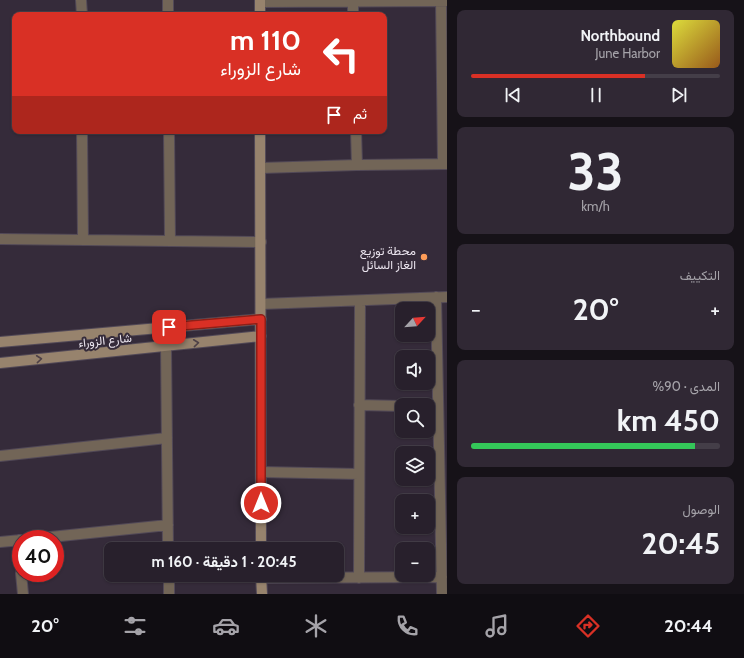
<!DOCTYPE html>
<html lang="ar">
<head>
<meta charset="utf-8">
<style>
	body { margin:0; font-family:Cabin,Vazirmatn,sans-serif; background:#302834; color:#f1f3f6; direction:rtl; height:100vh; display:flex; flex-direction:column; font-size:15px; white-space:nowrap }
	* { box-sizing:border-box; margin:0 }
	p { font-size:13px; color:#a5a3a9 }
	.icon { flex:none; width:22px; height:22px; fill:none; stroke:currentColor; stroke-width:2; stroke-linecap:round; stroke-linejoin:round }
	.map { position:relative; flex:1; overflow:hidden; direction:ltr }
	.details { display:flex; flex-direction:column; gap:10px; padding:10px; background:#161218; width:297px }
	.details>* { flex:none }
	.hud { position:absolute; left:12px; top:12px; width:375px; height:122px; border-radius:8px; box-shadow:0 1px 3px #0004,0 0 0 1px #443e48; direction:rtl; background:#d93025; color:#fff; overflow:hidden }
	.needle { width:26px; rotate:64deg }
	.controls { position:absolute; left:395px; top:302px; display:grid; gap:8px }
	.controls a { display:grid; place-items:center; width:40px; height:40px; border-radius:8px; background:#28202c; box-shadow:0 1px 3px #0004,0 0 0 1px #443e48; font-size:20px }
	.speed { position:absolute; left:12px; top:530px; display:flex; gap:8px; font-size:20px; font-weight:700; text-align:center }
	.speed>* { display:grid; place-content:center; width:52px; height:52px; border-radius:50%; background:#28202c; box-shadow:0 1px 3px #0004,0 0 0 1px #443e48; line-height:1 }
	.speed .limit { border:6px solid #d22; background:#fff; color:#111 }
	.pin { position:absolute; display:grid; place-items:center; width:34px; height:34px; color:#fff; margin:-17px; border-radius:8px; box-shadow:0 2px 6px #0006 }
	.me { position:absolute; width:44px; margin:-22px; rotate:0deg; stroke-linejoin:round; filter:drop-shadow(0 0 3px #0008) }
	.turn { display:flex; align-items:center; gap:14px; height:84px; padding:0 20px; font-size:18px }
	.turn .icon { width:52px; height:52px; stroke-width:2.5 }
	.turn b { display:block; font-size:28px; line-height:34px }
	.then { display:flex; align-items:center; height:38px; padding:0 20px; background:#0003; gap:8px; font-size:15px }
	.big { font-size:30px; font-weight:700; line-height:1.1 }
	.details .card { flex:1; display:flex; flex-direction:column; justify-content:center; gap:6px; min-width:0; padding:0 14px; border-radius:8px; background:#302834 }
	.details .dial { align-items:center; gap:0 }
	.dial b { font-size:52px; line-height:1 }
	.song { display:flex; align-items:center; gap:12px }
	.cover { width:48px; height:48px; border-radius:6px; background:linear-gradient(135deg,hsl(60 70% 55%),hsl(30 70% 35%)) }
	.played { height:4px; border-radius:2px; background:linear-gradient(90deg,#d93025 70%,#443e48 70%) }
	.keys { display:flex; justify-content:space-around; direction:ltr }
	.heat { display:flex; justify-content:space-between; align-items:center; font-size:22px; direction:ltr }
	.charge { height:6px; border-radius:3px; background:linear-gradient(90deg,#34c759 90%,#443e48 0) }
	.trip { position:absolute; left:104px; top:542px; width:240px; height:40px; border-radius:8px; background:#28202c; box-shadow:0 1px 3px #0004,0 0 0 1px #443e48; font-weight:700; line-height:40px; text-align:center; direction:rtl }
	.menu { display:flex; height:64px; justify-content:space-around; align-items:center; background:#100d12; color:#a5a3a9 }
	.menu .icon { width:28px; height:28px }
	.menu .active { color:#d93025 }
	.menu b { font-size:18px; color:#f1f3f6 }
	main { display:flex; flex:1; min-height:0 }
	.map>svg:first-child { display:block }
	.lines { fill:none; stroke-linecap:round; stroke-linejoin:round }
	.street-casing { stroke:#524957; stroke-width:12 }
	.secondary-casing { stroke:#524957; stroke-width:12 }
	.street { stroke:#726557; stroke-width:10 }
	.secondary { stroke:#97836d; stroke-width:10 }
	.oneway { stroke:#4e4147 }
	.route-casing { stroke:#8d1f18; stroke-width:10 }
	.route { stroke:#d93025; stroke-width:7 }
	.poi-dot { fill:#fe9c58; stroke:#352b3a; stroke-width:1.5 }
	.labels { text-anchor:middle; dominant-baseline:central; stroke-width:4; stroke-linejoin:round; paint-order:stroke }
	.poi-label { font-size:12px; fill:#ebe5ef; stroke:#352b3a; text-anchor:end }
	.street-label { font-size:12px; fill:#ebe5ef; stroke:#352b3a }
</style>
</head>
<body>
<main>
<section class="details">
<div class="card">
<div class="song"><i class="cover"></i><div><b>Northbound</b><p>June Harbor</p></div></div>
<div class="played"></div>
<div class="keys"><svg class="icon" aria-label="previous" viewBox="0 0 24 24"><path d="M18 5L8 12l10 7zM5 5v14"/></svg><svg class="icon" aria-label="pause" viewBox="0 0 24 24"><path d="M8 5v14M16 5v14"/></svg><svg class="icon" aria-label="next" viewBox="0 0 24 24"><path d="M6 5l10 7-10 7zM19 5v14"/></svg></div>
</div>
<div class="card dial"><b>33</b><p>km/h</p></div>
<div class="card"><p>التكييف</p>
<div class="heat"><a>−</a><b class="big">20°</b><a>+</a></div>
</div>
<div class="card"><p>المدى · 90%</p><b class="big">450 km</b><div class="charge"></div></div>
<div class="card"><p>الوصول</p><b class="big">20:45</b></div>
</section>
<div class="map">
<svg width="447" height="594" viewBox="0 0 447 594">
	<rect width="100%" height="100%" fill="#352b3a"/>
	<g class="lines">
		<defs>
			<path id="street" d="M81 0 82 15
				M168 0V15
				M441 0 443 164
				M260 2 447 1
				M353 2V15
				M82 131 83 240
				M169 131 170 241
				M356 131 357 165
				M261 168 357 165 447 164
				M0 239 261 242
				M436 297 442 594
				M261 304 447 297
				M166 346 168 549
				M359 405 402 406
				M0 456 167 438
				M261 472 359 474
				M31 539 168 525
				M19 540 21 569
				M0 542 21 540
				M21 573 23 594
				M169 575V594
				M262 578 442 577
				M359 578 360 301"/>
			<path id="secondary" d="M260 0V15
				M260 131 261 549
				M0 342 261 319
				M0 363 261 336
				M261 575 262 594"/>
		</defs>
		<use href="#street" class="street-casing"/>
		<use href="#secondary" class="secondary-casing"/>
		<use href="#street" class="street"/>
		<use href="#secondary" class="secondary"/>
	</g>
	<defs><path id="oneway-chevron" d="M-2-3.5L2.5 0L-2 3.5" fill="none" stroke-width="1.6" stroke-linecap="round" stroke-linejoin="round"/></defs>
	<g class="oneway">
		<use href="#oneway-chevron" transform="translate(196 343) rotate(-6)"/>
		<use href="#oneway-chevron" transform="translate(39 359) rotate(-6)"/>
	</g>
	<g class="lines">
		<defs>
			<path id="route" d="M169 327 261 319V503"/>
		</defs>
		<use href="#route" class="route-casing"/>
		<use href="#route" class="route"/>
	</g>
	<circle class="poi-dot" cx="424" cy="257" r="4"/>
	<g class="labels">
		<g class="poi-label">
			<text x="416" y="250">محطة توزيع<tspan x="416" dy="14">الغاز السائل</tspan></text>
		</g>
		<g class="street-label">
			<text transform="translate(105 340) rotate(-6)">شارع الزوراء</text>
		</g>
	</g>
</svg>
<div class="controls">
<a><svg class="needle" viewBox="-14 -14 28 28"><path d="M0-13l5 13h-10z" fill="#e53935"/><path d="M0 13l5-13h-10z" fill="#a5a3a9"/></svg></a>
<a><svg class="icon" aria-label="sound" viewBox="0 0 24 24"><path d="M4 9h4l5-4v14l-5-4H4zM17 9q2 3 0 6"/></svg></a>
<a><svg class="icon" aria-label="search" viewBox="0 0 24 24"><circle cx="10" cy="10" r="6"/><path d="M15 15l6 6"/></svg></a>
<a><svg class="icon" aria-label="layers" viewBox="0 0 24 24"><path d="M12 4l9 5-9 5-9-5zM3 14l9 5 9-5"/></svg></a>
<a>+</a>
<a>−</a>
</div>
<div class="speed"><div class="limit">40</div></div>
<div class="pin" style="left:169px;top:327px;background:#d93025"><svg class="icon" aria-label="arrive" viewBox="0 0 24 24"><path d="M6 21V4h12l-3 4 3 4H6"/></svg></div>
<svg class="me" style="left:261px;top:503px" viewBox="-20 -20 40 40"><circle r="17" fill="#d93025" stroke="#fff" stroke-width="3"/><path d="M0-11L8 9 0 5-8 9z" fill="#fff"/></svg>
<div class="trip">20:45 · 1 دقيقة · 160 m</div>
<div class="hud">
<div class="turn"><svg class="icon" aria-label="left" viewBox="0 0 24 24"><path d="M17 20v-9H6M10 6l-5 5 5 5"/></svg><div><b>110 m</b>شارع الزوراء</div></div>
<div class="then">ثم<svg class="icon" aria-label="arrive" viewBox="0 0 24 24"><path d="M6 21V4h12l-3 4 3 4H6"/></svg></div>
</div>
</div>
</main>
<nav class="menu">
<b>20:44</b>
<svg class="icon active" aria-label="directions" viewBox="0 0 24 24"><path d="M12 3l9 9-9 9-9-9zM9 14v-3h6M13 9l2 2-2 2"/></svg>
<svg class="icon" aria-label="music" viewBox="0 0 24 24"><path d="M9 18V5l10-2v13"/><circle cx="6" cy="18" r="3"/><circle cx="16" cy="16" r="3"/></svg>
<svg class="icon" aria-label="phone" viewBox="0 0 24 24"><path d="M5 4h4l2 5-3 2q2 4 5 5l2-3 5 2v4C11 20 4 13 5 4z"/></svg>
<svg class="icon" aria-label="climate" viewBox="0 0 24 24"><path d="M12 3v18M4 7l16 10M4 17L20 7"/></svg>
<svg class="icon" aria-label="car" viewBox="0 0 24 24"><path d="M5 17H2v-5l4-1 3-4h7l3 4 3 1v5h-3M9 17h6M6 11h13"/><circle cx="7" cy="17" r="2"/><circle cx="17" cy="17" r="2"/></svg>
<svg class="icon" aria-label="filters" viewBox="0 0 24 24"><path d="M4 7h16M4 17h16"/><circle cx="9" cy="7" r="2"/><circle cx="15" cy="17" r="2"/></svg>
<b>20°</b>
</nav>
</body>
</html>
